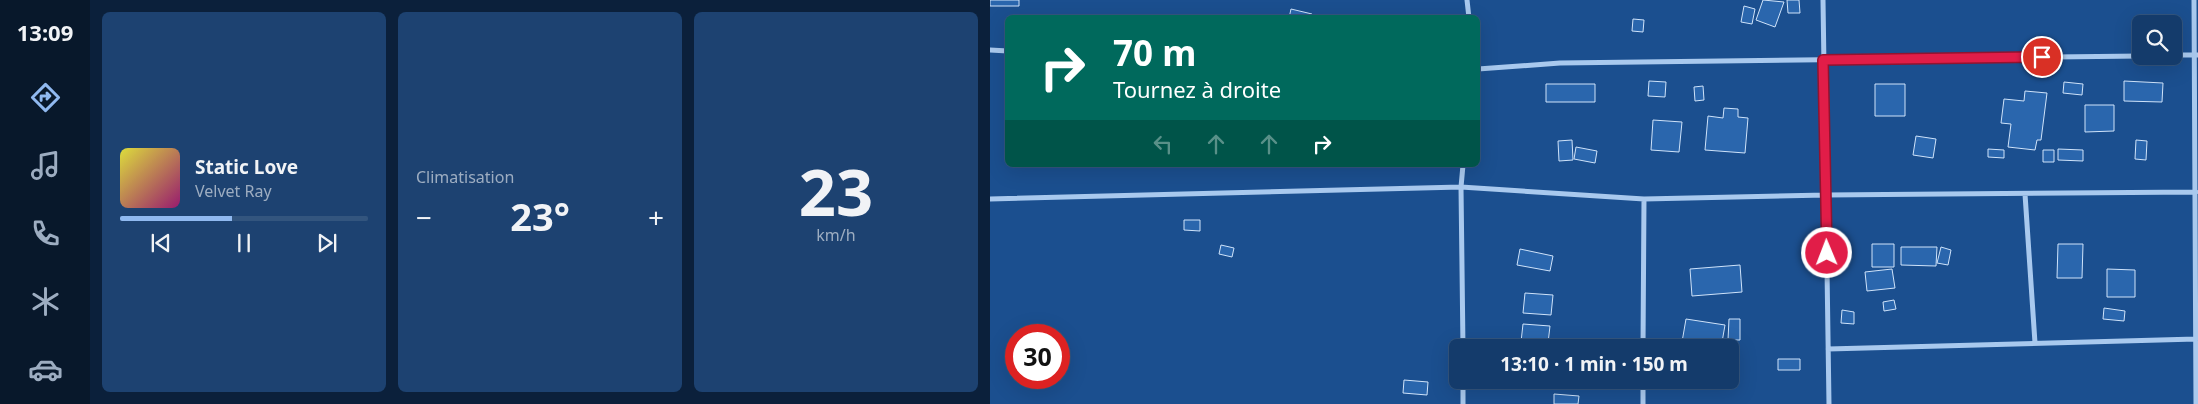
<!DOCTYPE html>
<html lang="fr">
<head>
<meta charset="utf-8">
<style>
	body { margin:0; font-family:"Noto Sans",sans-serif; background:#1d4271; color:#f1f3f6; height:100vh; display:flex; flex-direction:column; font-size:19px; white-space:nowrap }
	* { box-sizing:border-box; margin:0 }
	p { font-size:16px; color:#9dadc1 }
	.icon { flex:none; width:28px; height:28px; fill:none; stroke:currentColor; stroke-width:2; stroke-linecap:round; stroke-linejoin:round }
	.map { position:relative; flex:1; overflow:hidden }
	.drawer { display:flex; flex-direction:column; gap:12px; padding:12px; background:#0b203b; width:900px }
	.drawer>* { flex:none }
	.guide { position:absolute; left:15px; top:15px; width:475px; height:152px; border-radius:8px; box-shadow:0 5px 20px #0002,0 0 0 1px #33557e; background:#00695c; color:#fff; overflow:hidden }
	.buttons { position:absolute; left:1142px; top:15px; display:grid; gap:10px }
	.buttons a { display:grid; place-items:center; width:50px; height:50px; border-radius:8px; background:#143b6b; box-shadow:0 5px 20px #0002,0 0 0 1px #33557e; font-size:25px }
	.speed { position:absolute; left:15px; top:324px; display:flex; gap:10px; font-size:25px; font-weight:700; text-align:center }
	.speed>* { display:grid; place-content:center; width:65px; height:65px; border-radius:50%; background:#143b6b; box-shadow:0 5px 20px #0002,0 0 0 1px #33557e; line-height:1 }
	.speed .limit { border:8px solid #d22; background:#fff; color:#111 }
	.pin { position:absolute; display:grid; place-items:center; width:42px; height:42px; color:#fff; margin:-21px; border:2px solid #fff; border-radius:50%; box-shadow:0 1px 5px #0007 }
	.me { position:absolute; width:55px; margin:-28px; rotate:359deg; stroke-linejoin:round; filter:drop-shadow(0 0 4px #0008) }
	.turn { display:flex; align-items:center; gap:18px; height:105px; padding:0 25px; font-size:22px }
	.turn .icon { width:65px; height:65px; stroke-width:2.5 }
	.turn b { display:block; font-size:35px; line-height:42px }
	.lanes { display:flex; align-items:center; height:48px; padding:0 25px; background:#0003; justify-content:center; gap:25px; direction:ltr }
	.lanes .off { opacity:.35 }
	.big { font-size:38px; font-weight:700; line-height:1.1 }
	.drawer .widget { flex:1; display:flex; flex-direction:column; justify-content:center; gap:8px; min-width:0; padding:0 18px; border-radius:8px; background:#1d4271 }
	.drawer .dial { align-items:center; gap:0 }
	.dial b { font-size:65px; line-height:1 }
	.song { display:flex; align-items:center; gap:15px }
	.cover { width:60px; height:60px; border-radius:8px; background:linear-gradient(135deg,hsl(60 70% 55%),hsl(320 70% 35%)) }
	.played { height:5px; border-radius:2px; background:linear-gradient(90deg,#90b9f0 45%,#33557e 45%) }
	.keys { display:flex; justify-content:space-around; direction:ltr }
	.heat { display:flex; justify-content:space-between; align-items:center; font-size:28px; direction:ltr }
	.drawer .tiles { flex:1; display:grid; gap:12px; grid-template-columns:repeat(3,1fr) }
	.trip { position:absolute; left:459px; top:339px; width:290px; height:50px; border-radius:8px; background:#143b6b; box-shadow:0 5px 20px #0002,0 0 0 1px #33557e; font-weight:700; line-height:50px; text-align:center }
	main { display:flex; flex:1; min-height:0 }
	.tab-bar { display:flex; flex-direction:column; width:90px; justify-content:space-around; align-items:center; background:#08182b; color:#9dadc1 }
	.tab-bar .icon { width:35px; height:35px }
	.tab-bar .current { color:#90b9f0 }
	.tab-bar b { font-size:22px; color:#f1f3f6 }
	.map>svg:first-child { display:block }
	.building { fill:#2a66ad; stroke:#cfe3fa }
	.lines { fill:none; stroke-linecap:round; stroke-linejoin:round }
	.street { stroke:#a9c9ee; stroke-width:5 }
	.route-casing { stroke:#92132f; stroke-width:12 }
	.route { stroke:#e11d48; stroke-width:9 }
</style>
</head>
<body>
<main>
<nav class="tab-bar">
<b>13:09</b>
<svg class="icon current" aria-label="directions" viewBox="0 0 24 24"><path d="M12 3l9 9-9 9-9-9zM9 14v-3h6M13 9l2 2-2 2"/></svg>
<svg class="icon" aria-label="music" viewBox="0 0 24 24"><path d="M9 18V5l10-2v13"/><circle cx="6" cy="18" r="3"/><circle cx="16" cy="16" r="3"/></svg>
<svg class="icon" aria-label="phone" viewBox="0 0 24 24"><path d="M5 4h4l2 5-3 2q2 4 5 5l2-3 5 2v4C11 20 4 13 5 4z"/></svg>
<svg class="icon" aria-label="climate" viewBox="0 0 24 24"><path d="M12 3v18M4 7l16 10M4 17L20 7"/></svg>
<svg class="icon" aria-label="car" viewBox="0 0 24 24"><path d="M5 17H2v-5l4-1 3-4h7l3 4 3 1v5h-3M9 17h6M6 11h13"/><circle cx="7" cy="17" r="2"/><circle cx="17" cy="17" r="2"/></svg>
</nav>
<section class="drawer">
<div class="tiles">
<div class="widget">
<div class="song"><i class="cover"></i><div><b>Static Love</b><p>Velvet Ray</p></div></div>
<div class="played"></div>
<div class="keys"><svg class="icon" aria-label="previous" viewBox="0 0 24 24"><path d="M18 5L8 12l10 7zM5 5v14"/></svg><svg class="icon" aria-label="pause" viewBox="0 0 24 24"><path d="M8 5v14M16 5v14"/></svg><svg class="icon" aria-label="next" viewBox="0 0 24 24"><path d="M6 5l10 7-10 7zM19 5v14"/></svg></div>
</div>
<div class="widget"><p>Climatisation</p>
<div class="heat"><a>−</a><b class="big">23°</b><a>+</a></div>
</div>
<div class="widget dial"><b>23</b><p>km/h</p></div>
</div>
</section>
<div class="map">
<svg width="1208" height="404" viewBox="0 0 1208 404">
	<rect width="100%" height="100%" fill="#1b4f8f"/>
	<path class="building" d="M0 0H29V6H0Z
		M773 0 794 2 785 27 766 20Z
		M797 0H809L810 13H798Z
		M754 6 765 9 762 24 751 22Z
		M301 9 322 14 321 18H299Z
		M643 19 654 20 653 32 642 31Z
		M659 81 676 82 675 97 658 96Z
		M1134 81 1173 83 1172 102 1134 101Z
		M1074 82 1093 84 1092 95 1073 93Z
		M556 84H605V102H556Z
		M885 84H915V116H885Z
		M713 86 714 100 705 101 704 87Z
		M1035 91 1057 93 1051 140H1047L1045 150 1018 147 1021 124 1011 123 1014 99 1034 101Z
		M1095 105H1124V131L1095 132Z
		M734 108 748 109V117L758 118 755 153 715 150 718 116 733 118Z
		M663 120 692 122 689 152 661 150Z
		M926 136 946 139 943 158 923 155Z
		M582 140 583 160 569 161 568 141Z
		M1146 140 1157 141 1156 160 1145 159Z
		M586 147 607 151 605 163 584 159Z
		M998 149 1014 150V158L998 157Z
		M1068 149 1093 150V161L1068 160Z
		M1053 150H1064V162H1053Z
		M194 220H210V231L194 230Z
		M882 244H904V267H882Z
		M1068 244H1093L1092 278H1067Z
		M231 245 244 248 242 257 229 254Z
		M911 247H947L946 266 911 265Z
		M951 247 961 250 958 265 947 263Z
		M530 249 563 256 560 271 527 265Z
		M750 265 752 292 702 296 700 269Z
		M902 269 905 288 877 291 875 272Z
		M1117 269 1145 270V297H1117Z
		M535 293 563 295 561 315 533 313Z
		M904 300 906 309 894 311 893 302Z
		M1114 308 1135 311 1134 321 1113 319Z
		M852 310 864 312V324L851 323Z
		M696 319 735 325 731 348 692 342Z
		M739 319H750V340H738Z
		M533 324 560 326 558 343 549 342 548 348H523L524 341 531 342Z
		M788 359H810V370H788Z
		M414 380 438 382 437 395 413 393Z
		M564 394 589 396 588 404H564Z"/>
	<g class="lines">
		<path class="street" d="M477 0 479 18
			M833 0 839 404
			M1204 0 1206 404
			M0 50 18 51
			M1184 55H1208
			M488 69 570 63 1151 56
			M473 165 471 187 654 199 836 195 1206 192
			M1035 194 1045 343
			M0 199 471 187 473 348
			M653 348 654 199
			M838 349 1206 339
			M473 380V404
			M653 404V380"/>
	</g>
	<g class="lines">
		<defs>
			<path id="route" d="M837 253 833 60 1052 57"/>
		</defs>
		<use href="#route" class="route-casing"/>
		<use href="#route" class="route"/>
	</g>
</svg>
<div class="buttons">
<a><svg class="icon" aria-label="search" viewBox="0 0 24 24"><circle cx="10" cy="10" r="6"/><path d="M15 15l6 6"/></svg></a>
</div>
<div class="speed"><div class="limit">30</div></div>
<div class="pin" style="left:1052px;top:57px;background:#d93025"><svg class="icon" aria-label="arrive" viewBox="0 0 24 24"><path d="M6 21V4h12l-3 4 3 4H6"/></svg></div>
<svg class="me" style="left:837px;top:253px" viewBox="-20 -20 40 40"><circle r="17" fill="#e11d48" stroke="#fff" stroke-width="3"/><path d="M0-11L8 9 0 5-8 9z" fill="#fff"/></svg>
<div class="trip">13:10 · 1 min · 150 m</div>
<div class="guide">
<div class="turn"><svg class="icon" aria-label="right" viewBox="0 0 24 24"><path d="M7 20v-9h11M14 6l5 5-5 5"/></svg><div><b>70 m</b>Tournez à droite</div></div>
<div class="lanes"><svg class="icon off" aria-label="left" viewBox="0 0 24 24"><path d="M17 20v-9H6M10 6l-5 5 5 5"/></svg><svg class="icon off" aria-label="ahead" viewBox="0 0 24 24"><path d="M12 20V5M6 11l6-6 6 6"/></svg><svg class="icon off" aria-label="ahead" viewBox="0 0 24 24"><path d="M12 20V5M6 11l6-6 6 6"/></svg><svg class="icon" aria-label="right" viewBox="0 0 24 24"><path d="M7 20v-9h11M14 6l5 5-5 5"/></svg></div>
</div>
</div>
</main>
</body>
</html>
